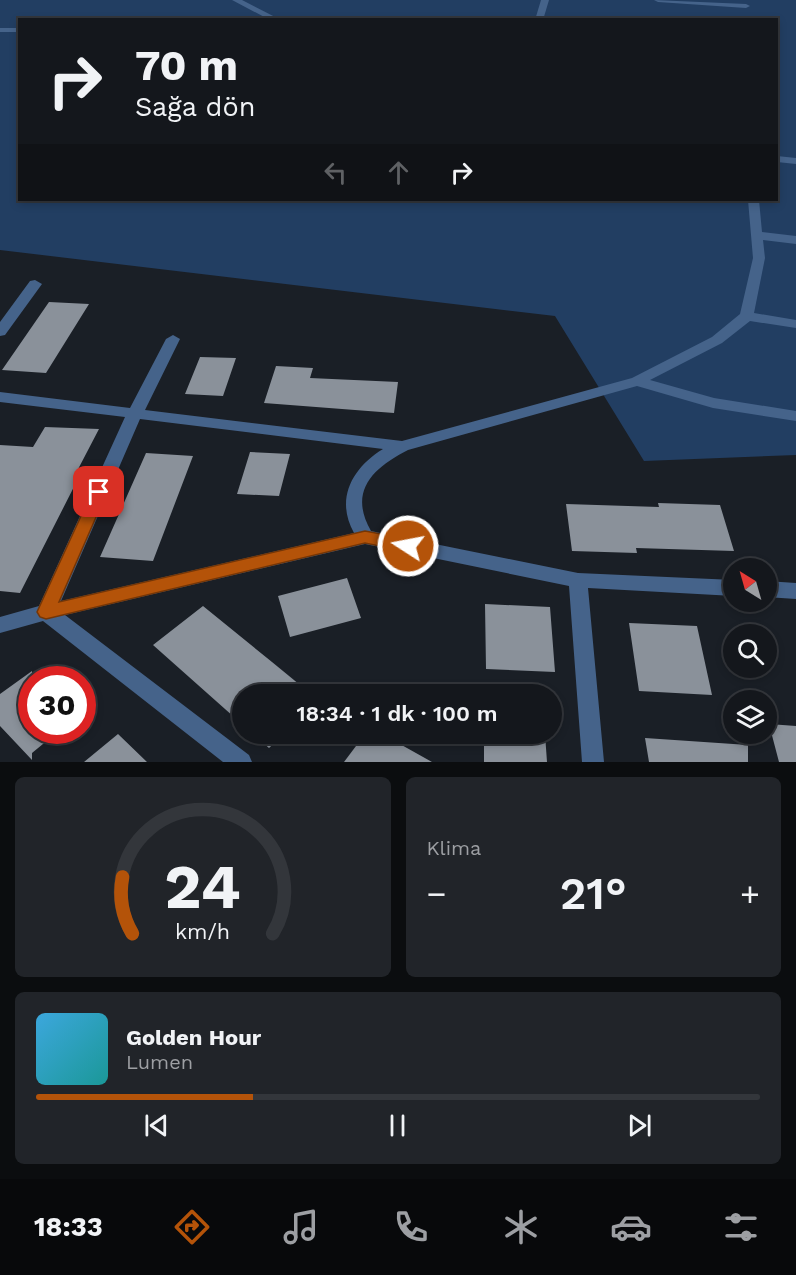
<!DOCTYPE html>
<html lang="tr">
<head>
<meta charset="utf-8">
<style>
	body { margin:0; font-family:"Work Sans",sans-serif; background:#212429; color:#f1f3f6; height:100vh; display:flex; flex-direction:column; font-size:22px; white-space:nowrap }
	* { box-sizing:border-box; margin:0 }
	p { font-size:20px; color:#9d9fa3 }
	.icon { flex:none; width:33px; height:33px; fill:none; stroke:currentColor; stroke-width:2; stroke-linecap:round; stroke-linejoin:round }
	.map { position:relative; height:762px; overflow:hidden }
	.details { display:flex; flex-direction:column; gap:15px; padding:15px; background:#0b0d0f; flex:1 }
	.details>* { flex:none }
	.top-card { position:absolute; left:18px; top:18px; width:760px; height:183px; border-radius:0px; box-shadow:0 3px 9px #0003,0 0 0 2px #33363b; background:#14171c; color:#f1f3f6; overflow:hidden }
	.needle { width:39px; rotate:323deg }
	.tools { position:absolute; left:723px; top:558px; display:grid; gap:12px }
	.tools a { display:grid; place-items:center; width:54px; height:54px; border-radius:50%; background:#14171c; box-shadow:0 3px 9px #0003,0 0 0 2px #33363b; font-size:30px }
	.speed { position:absolute; left:18px; top:666px; display:flex; gap:12px; font-size:30px; font-weight:700; text-align:center }
	.speed>* { display:grid; place-content:center; width:78px; height:78px; border-radius:50%; background:#14171c; box-shadow:0 3px 9px #0003,0 0 0 2px #33363b; line-height:1 }
	.speed .limit { border:9px solid #d22; background:#fff; color:#111 }
	.pin { position:absolute; display:grid; place-items:center; width:51px; height:51px; color:#fff; margin:-26px; border-radius:12px; box-shadow:0 3px 9px #0006 }
	.me { position:absolute; width:66px; margin:-33px; rotate:281deg; stroke-linejoin:round; filter:drop-shadow(0 0 4px #0008) }
	.turn { display:flex; align-items:center; gap:21px; height:126px; padding:0 18px; font-size:27px }
	.turn .icon { width:78px; height:78px; stroke-width:2.5 }
	.turn b { display:block; font-size:42px; line-height:51px }
	.lanes { display:flex; align-items:center; height:57px; padding:0 18px; background:#0003; justify-content:center; gap:30px; direction:ltr }
	.lanes .off { opacity:.35 }
	.big { font-size:45px; font-weight:600; line-height:1.1 }
	.details .card { flex:1; display:flex; flex-direction:column; justify-content:center; gap:9px; min-width:0; padding:0 21px; border-radius:9px; background:#212429 }
	.details .dial { align-items:center; gap:0 }
	.dial svg { height:156px; overflow:visible; fill:none; stroke:#33363b; stroke-width:7; stroke-linecap:round; text-anchor:middle }
	.dial text { fill:#f1f3f6; stroke:none }
	.song { display:flex; align-items:center; gap:18px }
	.cover { width:72px; height:72px; border-radius:9px; background:linear-gradient(135deg,hsl(200 70% 55%),hsl(180 70% 35%)) }
	.played { height:6px; border-radius:3px; background:linear-gradient(90deg,#b45309 30%,#33363b 30%) }
	.keys { display:flex; justify-content:space-around; direction:ltr }
	.heat { display:flex; justify-content:space-between; align-items:center; font-size:33px; direction:ltr }
	.details .tiles { flex:1; display:grid; gap:15px; grid-template-columns:1fr 1fr }
	.card:last-child { grid-column:span 2 }
	.trip { position:absolute; left:232px; top:684px; width:330px; height:60px; border-radius:30px; background:#14171c; box-shadow:0 3px 9px #0003,0 0 0 2px #33363b; font-weight:600; line-height:60px; text-align:center }
	.dock { display:flex; height:96px; justify-content:space-around; align-items:center; background:#08090b; color:#9d9fa3 }
	.dock .icon { width:42px; height:42px }
	.dock .selected { color:#b45309 }
	.dock b { font-size:27px; color:#f1f3f6 }
	.map>svg:first-child { display:block }
	.green { fill:#223e62; fill-rule:evenodd }
	.building { fill:#8a919a }
	.lines { fill:none; stroke-linecap:round; stroke-linejoin:round }
	.minor { fill:#45638a; fill-rule:evenodd }
	.route { fill:#b45309; stroke:#753606; stroke-width:1.5 }
</style>
</head>
<body>
<div class="map">
<svg width="796" height="762" viewBox="0 0 796 762">
	<rect width="100%" height="100%" fill="#1a1f26"/>
	<path class="green" d="M0 0H796V455L644 461 555 316 0 250ZM20 20H777V200H20Z"/>
	<path class="building" d="M49 302 89 304 46 373 2 370Z
		M200 357 236 358 223 396 185 394Z
		M276 366 313 368 310 378 398 382 394 413 264 403Z
		M45 427 99 429 75 475H80L20 593 0 591V445L33 447Z
		M250 452 290 454 279 496 237 494Z
		M146 453 193 456 153 561 100 557Z
		M658 503 720 505 734 551 636 548 637 553 572 551 566 504 659 507Z
		M347 578 361 618 290 637 278 596Z
		M485 604 550 607 555 672 486 669Z
		M203 606 272 662 311 694H243V725L153 645Z
		M629 623 697 626 712 695 639 691Z
		M32 671V730H60L32 753V760L0 726V694Z
		M769 724 796 726V762H779Z
		M118 734 147 762H84Z
		M253 734H284L269 748Z
		M365 734H382L432 762H344Z
		M484 734H545L547 762H484Z
		M645 738 748 745V762H649Z"/>
	<g class="lines">
		<path class="minor" d="M232 0H242L281 20H270Z
			M541 0H549L543 20H535Z
			M654 0 746 4 750 6 746 8 658 2Z
			M51 17H57L58 20H50Z
			M0 28H20V32H0Z
			M777 156 796 158V164L777 162Z
			M748 200H759L762 232 796 236V244L763 240 765 258 754 313 796 320V328L750 321 722 343 650 380 714 398 796 411V421L713 408 637 386 408 450C373 468 348 491 371 531L578 573 734 580V596L588 588 604 762H582L569 586 365 544 65 615 249 755 252 762H223L43 621 0 633V617L39 606 125 417 0 402V392L130 408 166 339 173 335 180 339 145 410 402 441 632 378 712 337 740 314 753 258ZM140 419 383 449C352 468 335 499 354 533L61 601Z
			M35 280 42 284 5 335 0 336V322L30 281Z
			M766 581 796 583V599L766 597Z"/>
	</g>
	<path class="route" d="M99 487 105 489 107 492 59 602 365 531 408 539 414 541 416 546 414 550 408 552 365 543 46 619 40 617 37 612 92 492 94 489Z"/>
</svg>
<div class="tools">
<a><svg class="needle" viewBox="-14 -14 28 28"><path d="M0-13l5 13h-10z" fill="#e53935"/><path d="M0 13l5-13h-10z" fill="#9d9fa3"/></svg></a>
<a><svg class="icon" aria-label="search" viewBox="0 0 24 24"><circle cx="10" cy="10" r="6"/><path d="M15 15l6 6"/></svg></a>
<a><svg class="icon" aria-label="layers" viewBox="0 0 24 24"><path d="M12 4l9 5-9 5-9-5zM3 14l9 5 9-5"/></svg></a>
</div>
<div class="speed"><div class="limit">30</div></div>
<div class="pin" style="left:99px;top:492px;background:#d93025"><svg class="icon" aria-label="arrive" viewBox="0 0 24 24"><path d="M6 21V4h12l-3 4 3 4H6"/></svg></div>
<svg class="me" style="left:408px;top:546px" viewBox="-20 -20 40 40"><circle r="17" fill="#b45309" stroke="#fff" stroke-width="3"/><path d="M0-11L8 9 0 5-8 9z" fill="#fff"/></svg>
<div class="trip">18:34 · 1 dk · 100 m</div>
<div class="top-card">
<div class="turn"><svg class="icon" aria-label="right" viewBox="0 0 24 24"><path d="M7 20v-9h11M14 6l5 5-5 5"/></svg><div><b>70 m</b>Sağa dön</div></div>
<div class="lanes"><svg class="icon off" aria-label="left" viewBox="0 0 24 24"><path d="M17 20v-9H6M10 6l-5 5 5 5"/></svg><svg class="icon off" aria-label="ahead" viewBox="0 0 24 24"><path d="M12 20V5M6 11l6-6 6 6"/></svg><svg class="icon" aria-label="right" viewBox="0 0 24 24"><path d="M7 20v-9h11M14 6l5 5-5 5"/></svg></div>
</div>
</div>
<section class="details">
<div class="tiles">
<div class="card dial"><svg viewBox="0 0 100 80">
<path d="M14 69A42 42 0 1 1 86 69"/>
<path d="M14 69A42 42 0 0 1 9 40" stroke="#b45309"/>
<text x="50" y="56" font-size="32" font-weight="700">24</text>
<text x="50" y="72" font-size="11">km/h</text>
</svg></div>
<div class="card"><p>Klima</p>
<div class="heat"><a>−</a><b class="big">21°</b><a>+</a></div>
</div>
<div class="card">
<div class="song"><i class="cover"></i><div><b>Golden Hour</b><p>Lumen</p></div></div>
<div class="played"></div>
<div class="keys"><svg class="icon" aria-label="previous" viewBox="0 0 24 24"><path d="M18 5L8 12l10 7zM5 5v14"/></svg><svg class="icon" aria-label="pause" viewBox="0 0 24 24"><path d="M8 5v14M16 5v14"/></svg><svg class="icon" aria-label="next" viewBox="0 0 24 24"><path d="M6 5l10 7-10 7zM19 5v14"/></svg></div>
</div>
</div>
</section>
<nav class="dock">
<b>18:33</b>
<svg class="icon selected" aria-label="directions" viewBox="0 0 24 24"><path d="M12 3l9 9-9 9-9-9zM9 14v-3h6M13 9l2 2-2 2"/></svg>
<svg class="icon" aria-label="music" viewBox="0 0 24 24"><path d="M9 18V5l10-2v13"/><circle cx="6" cy="18" r="3"/><circle cx="16" cy="16" r="3"/></svg>
<svg class="icon" aria-label="phone" viewBox="0 0 24 24"><path d="M5 4h4l2 5-3 2q2 4 5 5l2-3 5 2v4C11 20 4 13 5 4z"/></svg>
<svg class="icon" aria-label="climate" viewBox="0 0 24 24"><path d="M12 3v18M4 7l16 10M4 17L20 7"/></svg>
<svg class="icon" aria-label="car" viewBox="0 0 24 24"><path d="M5 17H2v-5l4-1 3-4h7l3 4 3 1v5h-3M9 17h6M6 11h13"/><circle cx="7" cy="17" r="2"/><circle cx="17" cy="17" r="2"/></svg>
<svg class="icon" aria-label="filters" viewBox="0 0 24 24"><path d="M4 7h16M4 17h16"/><circle cx="9" cy="7" r="2"/><circle cx="15" cy="17" r="2"/></svg>
</nav>
</body>
</html>
